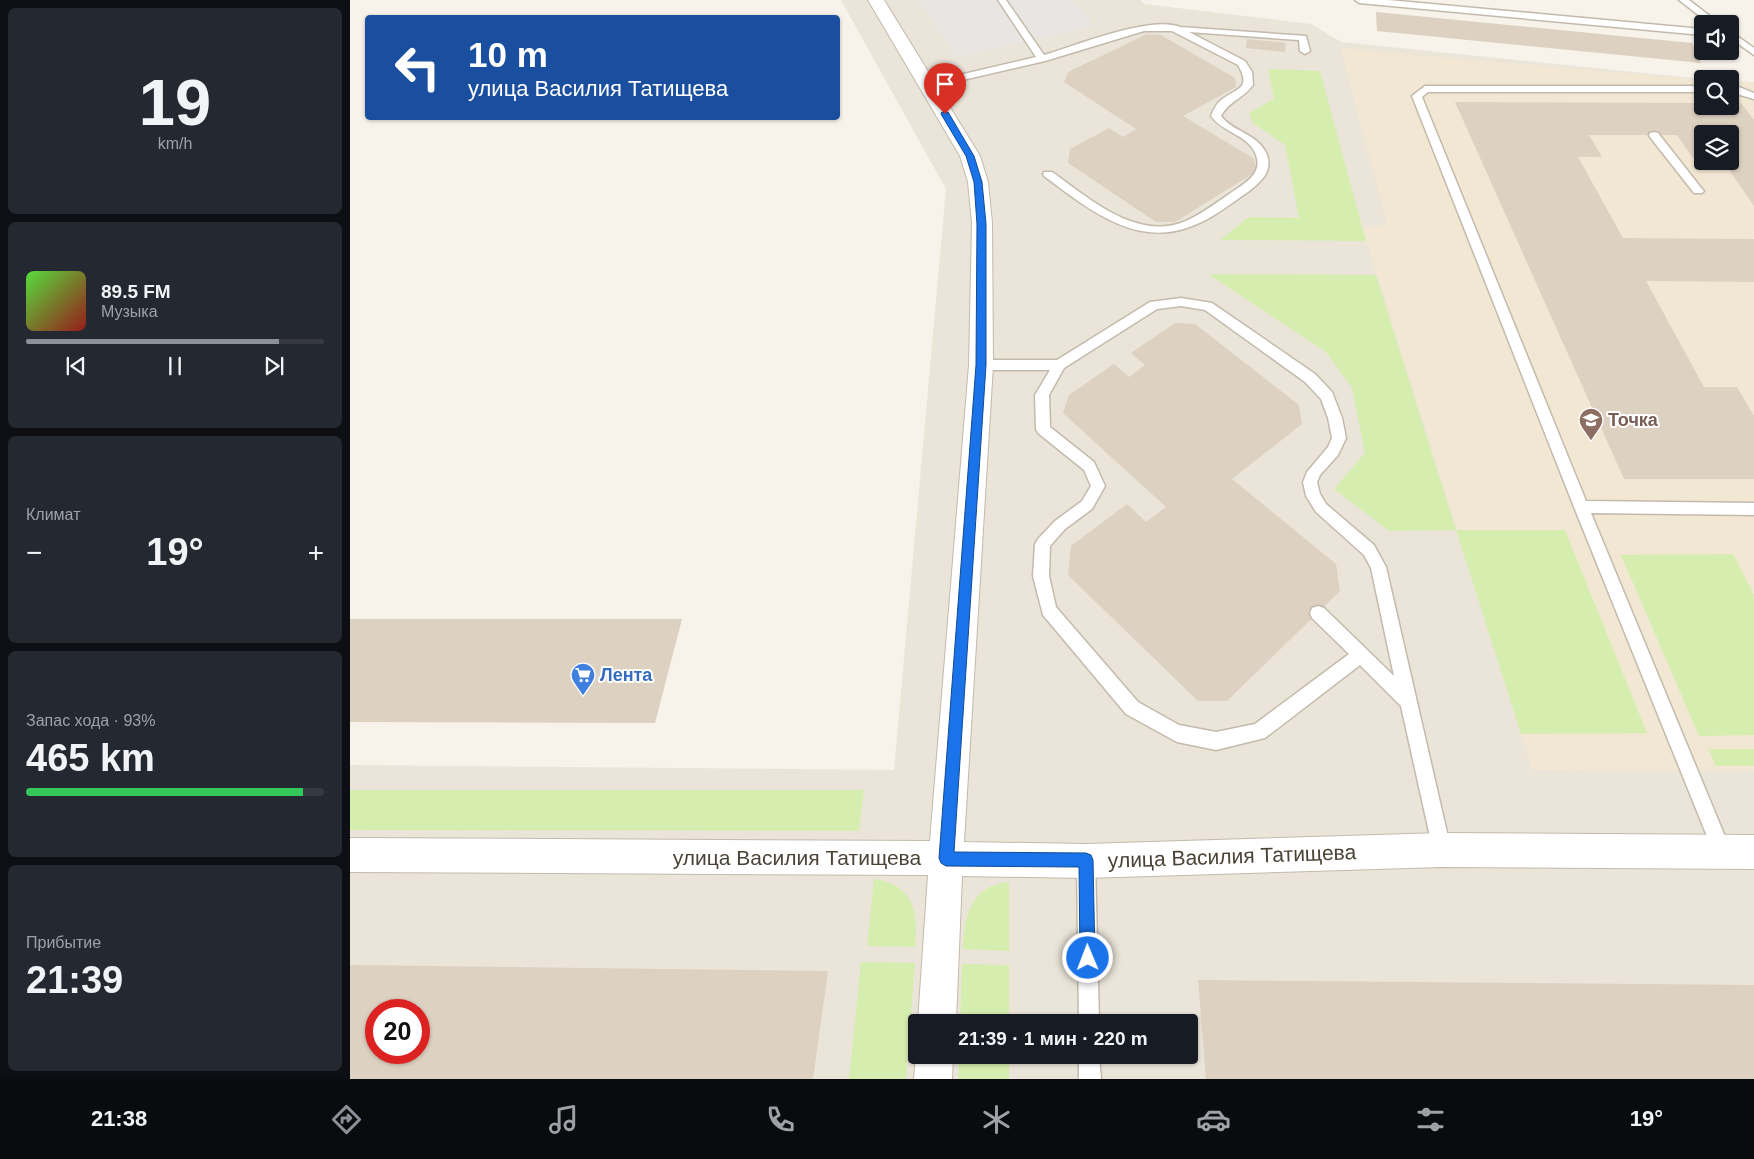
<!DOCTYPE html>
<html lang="ru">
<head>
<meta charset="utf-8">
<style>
	body { margin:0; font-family:Arial,sans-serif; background:#242831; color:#f1f3f6; height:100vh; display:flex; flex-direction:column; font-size:19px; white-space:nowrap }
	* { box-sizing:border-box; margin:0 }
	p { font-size:16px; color:#9ea1a6 }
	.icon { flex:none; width:28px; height:28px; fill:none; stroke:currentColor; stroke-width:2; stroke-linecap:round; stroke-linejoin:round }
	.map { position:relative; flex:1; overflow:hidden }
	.drawer { display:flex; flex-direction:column; gap:8px; padding:8px; background:#0d0f14; width:350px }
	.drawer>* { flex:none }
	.top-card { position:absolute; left:15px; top:15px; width:475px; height:105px; border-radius:5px; box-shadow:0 1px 4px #0004; background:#1a4fa0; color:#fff; overflow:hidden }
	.buttons { position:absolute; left:1344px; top:15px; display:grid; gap:10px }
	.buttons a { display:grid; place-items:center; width:45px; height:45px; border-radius:5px; background:#171b24; box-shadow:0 1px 4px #0004; font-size:25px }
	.speed { position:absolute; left:15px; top:999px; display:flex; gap:10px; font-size:25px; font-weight:700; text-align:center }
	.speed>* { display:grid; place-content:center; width:65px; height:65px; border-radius:50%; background:#171b24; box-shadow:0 1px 4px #0004; line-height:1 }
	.speed .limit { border:8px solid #d22; background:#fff; color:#111 }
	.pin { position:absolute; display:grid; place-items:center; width:42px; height:42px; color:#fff; margin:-51px -21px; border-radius:50% 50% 50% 0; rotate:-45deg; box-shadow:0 0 5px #0007 }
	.pin .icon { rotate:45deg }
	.me { position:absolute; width:55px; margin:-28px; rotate:359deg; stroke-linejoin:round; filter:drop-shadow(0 0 4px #0008) }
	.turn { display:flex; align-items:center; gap:18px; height:105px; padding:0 20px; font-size:22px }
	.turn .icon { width:65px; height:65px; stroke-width:2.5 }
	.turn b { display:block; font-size:35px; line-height:42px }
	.big { font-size:38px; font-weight:600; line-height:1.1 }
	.drawer .tile { flex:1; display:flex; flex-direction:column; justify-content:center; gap:8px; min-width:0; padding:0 18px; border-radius:8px; background:#242831 }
	.drawer .dial { align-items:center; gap:0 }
	.dial b { font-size:65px; line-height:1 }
	.song { display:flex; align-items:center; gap:15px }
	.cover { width:60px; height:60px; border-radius:8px; background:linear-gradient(135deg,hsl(110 70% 55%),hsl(0 70% 35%)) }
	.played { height:5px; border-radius:2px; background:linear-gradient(90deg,#8c9099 85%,#363941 85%) }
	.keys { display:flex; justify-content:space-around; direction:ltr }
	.heat { display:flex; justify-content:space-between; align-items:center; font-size:28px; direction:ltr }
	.charge { height:8px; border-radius:4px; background:linear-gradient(90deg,#34c759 93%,#363941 0) }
	.trip { position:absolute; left:558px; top:1014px; width:290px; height:50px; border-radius:5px; background:#171b24; box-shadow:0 1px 4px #0004; font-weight:600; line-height:50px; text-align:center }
	.tab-bar { display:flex; height:80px; justify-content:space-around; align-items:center; background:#090b0e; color:#9ea1a6 }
	.tab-bar .icon { width:35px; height:35px }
	.tab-bar .selected { color:#8c9099 }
	.tab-bar b { font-size:22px; color:#f1f3f6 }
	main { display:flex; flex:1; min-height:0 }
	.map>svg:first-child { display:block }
	.residential { fill:#ebe4d8; fill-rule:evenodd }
	.education { fill:#f1e7d3; fill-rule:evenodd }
	.green { fill:#d5eeb0 }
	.parking { fill:#e8e5e2 }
	.building { fill:#ddd1c1; fill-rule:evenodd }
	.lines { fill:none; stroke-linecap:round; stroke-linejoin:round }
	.service-casing { stroke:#c3baac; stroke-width:3 }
	.minor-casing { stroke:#c3baac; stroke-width:2 }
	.service { fill:#fff; fill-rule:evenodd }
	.minor { fill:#fff; fill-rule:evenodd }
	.route { fill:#1a73e8; stroke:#114b97 }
	.labels { text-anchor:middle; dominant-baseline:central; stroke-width:4; stroke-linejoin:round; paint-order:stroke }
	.education-label { font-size:18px; font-weight:bold; fill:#785e54; stroke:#fff; text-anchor:start }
	.shop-label { font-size:18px; font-weight:bold; fill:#366cbe; stroke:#fff; text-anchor:start }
	.near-street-label { font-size:21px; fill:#4c4337; stroke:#fff }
</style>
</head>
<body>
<main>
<section class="drawer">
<div class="tile dial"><b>19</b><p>km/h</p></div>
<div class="tile">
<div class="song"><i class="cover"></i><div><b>89.5 FM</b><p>Музыка</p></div></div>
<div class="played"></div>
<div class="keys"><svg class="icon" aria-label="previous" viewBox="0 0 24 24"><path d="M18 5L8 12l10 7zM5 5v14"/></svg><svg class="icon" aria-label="pause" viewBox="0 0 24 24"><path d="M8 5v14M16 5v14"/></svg><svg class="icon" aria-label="next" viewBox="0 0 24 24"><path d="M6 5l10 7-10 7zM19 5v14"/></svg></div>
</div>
<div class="tile"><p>Климат</p>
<div class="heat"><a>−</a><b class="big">19°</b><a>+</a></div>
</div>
<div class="tile"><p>Запас хода · 93%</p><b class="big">465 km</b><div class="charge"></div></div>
<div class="tile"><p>Прибытие</p><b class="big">21:39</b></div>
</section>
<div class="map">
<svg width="1404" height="1079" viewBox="0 0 1404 1079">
	<rect width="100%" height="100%" fill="#f7f2ea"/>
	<path class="residential" d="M491 0H791L794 4 961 24 991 42 1352 79V106H1380V81L1404 82V1079H0V765L544 770 596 189ZM1352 134H1380V161H1352ZM26 1010H69V1052H26ZM566 1022H839V1055H566Z"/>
	<path class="education" d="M991 48 1352 80V106H1380V82H1404V771L1182 770 1012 227 1037 226ZM1352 134H1380V161H1352Z"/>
	<path class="green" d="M918 69 970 71 1016 241 870 240 899 217 949 218 935 145 903 123 899 113 924 99Z
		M858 274 1026 275 1106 530H1215L1297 733 1171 734 1106 530 1039 531 984 489 1015 453 1002 388 976 352Z
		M1383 554 1404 595V735L1349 736 1271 555Z
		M1358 749H1404V766H1366Z
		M0 790H514L509 831 0 830Z
		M524 879C565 885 568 912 565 947L517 946Z
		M659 882V951L613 949C614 916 620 886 659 882Z
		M511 962 565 963 556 1079H499Z
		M612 964 659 965V1022H610Z
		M609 1055H659V1079H608Z"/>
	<path class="parking" d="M568 0H722L744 26 606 57Z"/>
	<path class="building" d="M1026 12 1342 43 1351 63 1027 31Z
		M797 34 811 35 885 78 886 87 833 116 903 158 907 171 825 222H806L718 163 720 149 759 128 773 137 786 129 714 82 718 72Z
		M897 39 936 43 935 52 896 48Z
		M1105 102 1352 103V106H1380V103H1391L1404 120V206L1373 161H1380V134H1352V157H1342L1327 135H1239L1252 157H1228L1273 238 1404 239V282L1296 281 1354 387H1387L1404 416V479H1274Z
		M825 323 845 324 949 405 952 424 882 479 986 564 990 591 877 701H848L718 575 721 546 777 504 796 522 816 507 713 413 719 395 764 364 779 377 795 365 781 353Z
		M0 619H332L305 723 0 722Z
		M0 965 478 971 463 1079H0ZM26 1010H69V1052H26Z
		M848 980 1404 985V1079H856Z"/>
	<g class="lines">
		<defs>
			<path id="service" d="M648 0H656L694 55C725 46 801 15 830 27L956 36 960 51 955 54 950 51 949 40 839 32 895 61 902 72 903 85C894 98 879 101 871 116 884 133 908 133 917 155 923 172 910 183 898 192 880 204 862 219 842 226 786 249 737 208 694 176L693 174 694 172H702C739 198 787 242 836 221 854 213 871 199 888 188 899 180 912 172 906 155 899 135 873 133 861 116 863 111 865 106 869 102 884 88 903 91 888 65L822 31H794L695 61 578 88 575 87V83L686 57Z
				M1005 0H1038L1352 29V35L1009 3Z
				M1329 0H1339L1370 24H1360Z
				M1380 31 1404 48V55L1380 38Z
				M1075 86H1352V92H1078L1072 97 1236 501 1404 503V515L1241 513 1381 851 1379 858 1372 860 1365 858 1363 851 1224 507 1062 96Z
				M1380 86 1389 87 1404 93V99L1380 92Z
				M1304 132 1308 133 1352 189 1354 191 1352 193H1344L1300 137 1299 135 1300 133Z
				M831 298 862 303 965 374 982 392 992 418 996 438 988 455 970 475 967 482 970 494 976 504 1024 545 1036 567 1101 850 1099 857 1092 859 1085 857 1083 850 1051 706 1010 665 915 738 866 750 827 742 776 714 693 615 683 576 685 544 688 539 705 521 732 501 741 486 734 470 688 433 686 429 685 395 700 370H631L626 368 624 365 626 362 631 360H707L800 302ZM831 306 855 310 955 382 971 399 978 418 982 438 978 447 957 472 953 482 956 496 966 512 1014 555 1021 568 1044 676 974 608 968 606 962 608 960 613 962 618 999 654 905 724 866 732 829 725 788 702 706 607 699 576 700 546 715 529 742 509 755 486 744 462 700 427 699 395 714 368 807 309Z
				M736 852 743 854 745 861 749 1022H729L727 861 729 854Z
				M729 1055H749L751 1079H729Z"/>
			<path id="minor" d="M518 0H534L630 156 638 182 642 223 643 365 614 842 736 844 1092 833 1404 835V869L1092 867 736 878 612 876 606 1022H568L578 875 0 872V838L580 841 619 365 622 223 618 182 610 156Z
				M566 1052V1055H603L602 1079H564Z"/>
		</defs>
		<use href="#service" class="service-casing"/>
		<use href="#minor" class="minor-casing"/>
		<use href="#service" class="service"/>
		<use href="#minor" class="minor"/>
	</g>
	<path class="route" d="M592 112H598L624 156 632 182 636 224V365L604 852 736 853 741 855 743 860 745 958 743 963 738 966 733 963 730 958 729 867 596 866 591 863 589 858 626 365 627 224 624 182 616 156 591 114Z"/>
	<defs>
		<symbol id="school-pin" viewBox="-11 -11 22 30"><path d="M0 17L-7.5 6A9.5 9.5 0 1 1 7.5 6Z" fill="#8d6e63" stroke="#fff"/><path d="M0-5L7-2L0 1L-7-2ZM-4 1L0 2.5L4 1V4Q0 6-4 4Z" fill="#fff"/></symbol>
		<symbol id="supermarket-pin" viewBox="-11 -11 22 30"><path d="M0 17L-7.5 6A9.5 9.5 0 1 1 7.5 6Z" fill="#3f7fe0" stroke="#fff"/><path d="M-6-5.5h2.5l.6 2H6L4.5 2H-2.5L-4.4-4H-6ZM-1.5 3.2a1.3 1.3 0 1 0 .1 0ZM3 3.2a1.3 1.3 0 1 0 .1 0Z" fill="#fff"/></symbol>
	</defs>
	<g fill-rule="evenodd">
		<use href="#school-pin" x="1227" y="406" width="28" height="38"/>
		<use href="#supermarket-pin" x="219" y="661" width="28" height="38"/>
	</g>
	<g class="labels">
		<g class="education-label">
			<text x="1258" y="420">Точка</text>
		</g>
		<g class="shop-label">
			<text x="250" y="675">Лента</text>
		</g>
		<g class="near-street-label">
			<text transform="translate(882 856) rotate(-2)">улица Василия Татищева</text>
			<text x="447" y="857">улица Василия Татищева</text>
		</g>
	</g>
</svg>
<div class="buttons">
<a><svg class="icon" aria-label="sound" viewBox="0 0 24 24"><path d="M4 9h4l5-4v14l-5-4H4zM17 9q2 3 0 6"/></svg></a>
<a><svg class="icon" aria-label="search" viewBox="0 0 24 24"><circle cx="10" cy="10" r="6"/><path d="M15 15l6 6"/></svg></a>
<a><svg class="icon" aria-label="layers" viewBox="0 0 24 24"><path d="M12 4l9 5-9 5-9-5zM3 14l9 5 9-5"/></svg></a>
</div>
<div class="speed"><div class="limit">20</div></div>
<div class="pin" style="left:595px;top:114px;background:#d93025"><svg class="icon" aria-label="arrive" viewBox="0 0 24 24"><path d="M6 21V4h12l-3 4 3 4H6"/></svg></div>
<svg class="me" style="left:738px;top:958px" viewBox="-20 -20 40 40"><circle r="17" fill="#1a73e8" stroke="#fff" stroke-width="3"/><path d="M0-11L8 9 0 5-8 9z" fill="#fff"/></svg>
<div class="trip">21:39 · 1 мин · 220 m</div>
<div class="top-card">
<div class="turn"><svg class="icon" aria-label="left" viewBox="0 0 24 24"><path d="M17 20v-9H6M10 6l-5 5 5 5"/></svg><div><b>10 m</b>улица Василия Татищева</div></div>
</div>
</div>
</main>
<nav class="tab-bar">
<b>21:38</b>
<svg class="icon selected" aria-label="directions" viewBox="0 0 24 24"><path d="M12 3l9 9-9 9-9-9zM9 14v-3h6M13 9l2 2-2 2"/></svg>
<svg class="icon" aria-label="music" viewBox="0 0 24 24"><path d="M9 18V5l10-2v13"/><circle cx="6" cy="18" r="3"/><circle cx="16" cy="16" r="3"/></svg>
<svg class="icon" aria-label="phone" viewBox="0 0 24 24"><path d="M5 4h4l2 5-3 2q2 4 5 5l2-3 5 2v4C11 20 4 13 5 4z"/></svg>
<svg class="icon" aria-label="climate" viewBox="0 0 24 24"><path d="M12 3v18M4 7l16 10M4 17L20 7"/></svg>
<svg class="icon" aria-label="car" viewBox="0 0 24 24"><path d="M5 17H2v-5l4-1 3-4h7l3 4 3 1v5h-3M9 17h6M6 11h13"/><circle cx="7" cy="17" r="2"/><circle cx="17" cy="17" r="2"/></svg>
<svg class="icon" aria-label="filters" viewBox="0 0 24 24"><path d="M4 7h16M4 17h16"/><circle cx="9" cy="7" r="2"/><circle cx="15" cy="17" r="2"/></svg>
<b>19°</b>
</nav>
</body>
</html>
